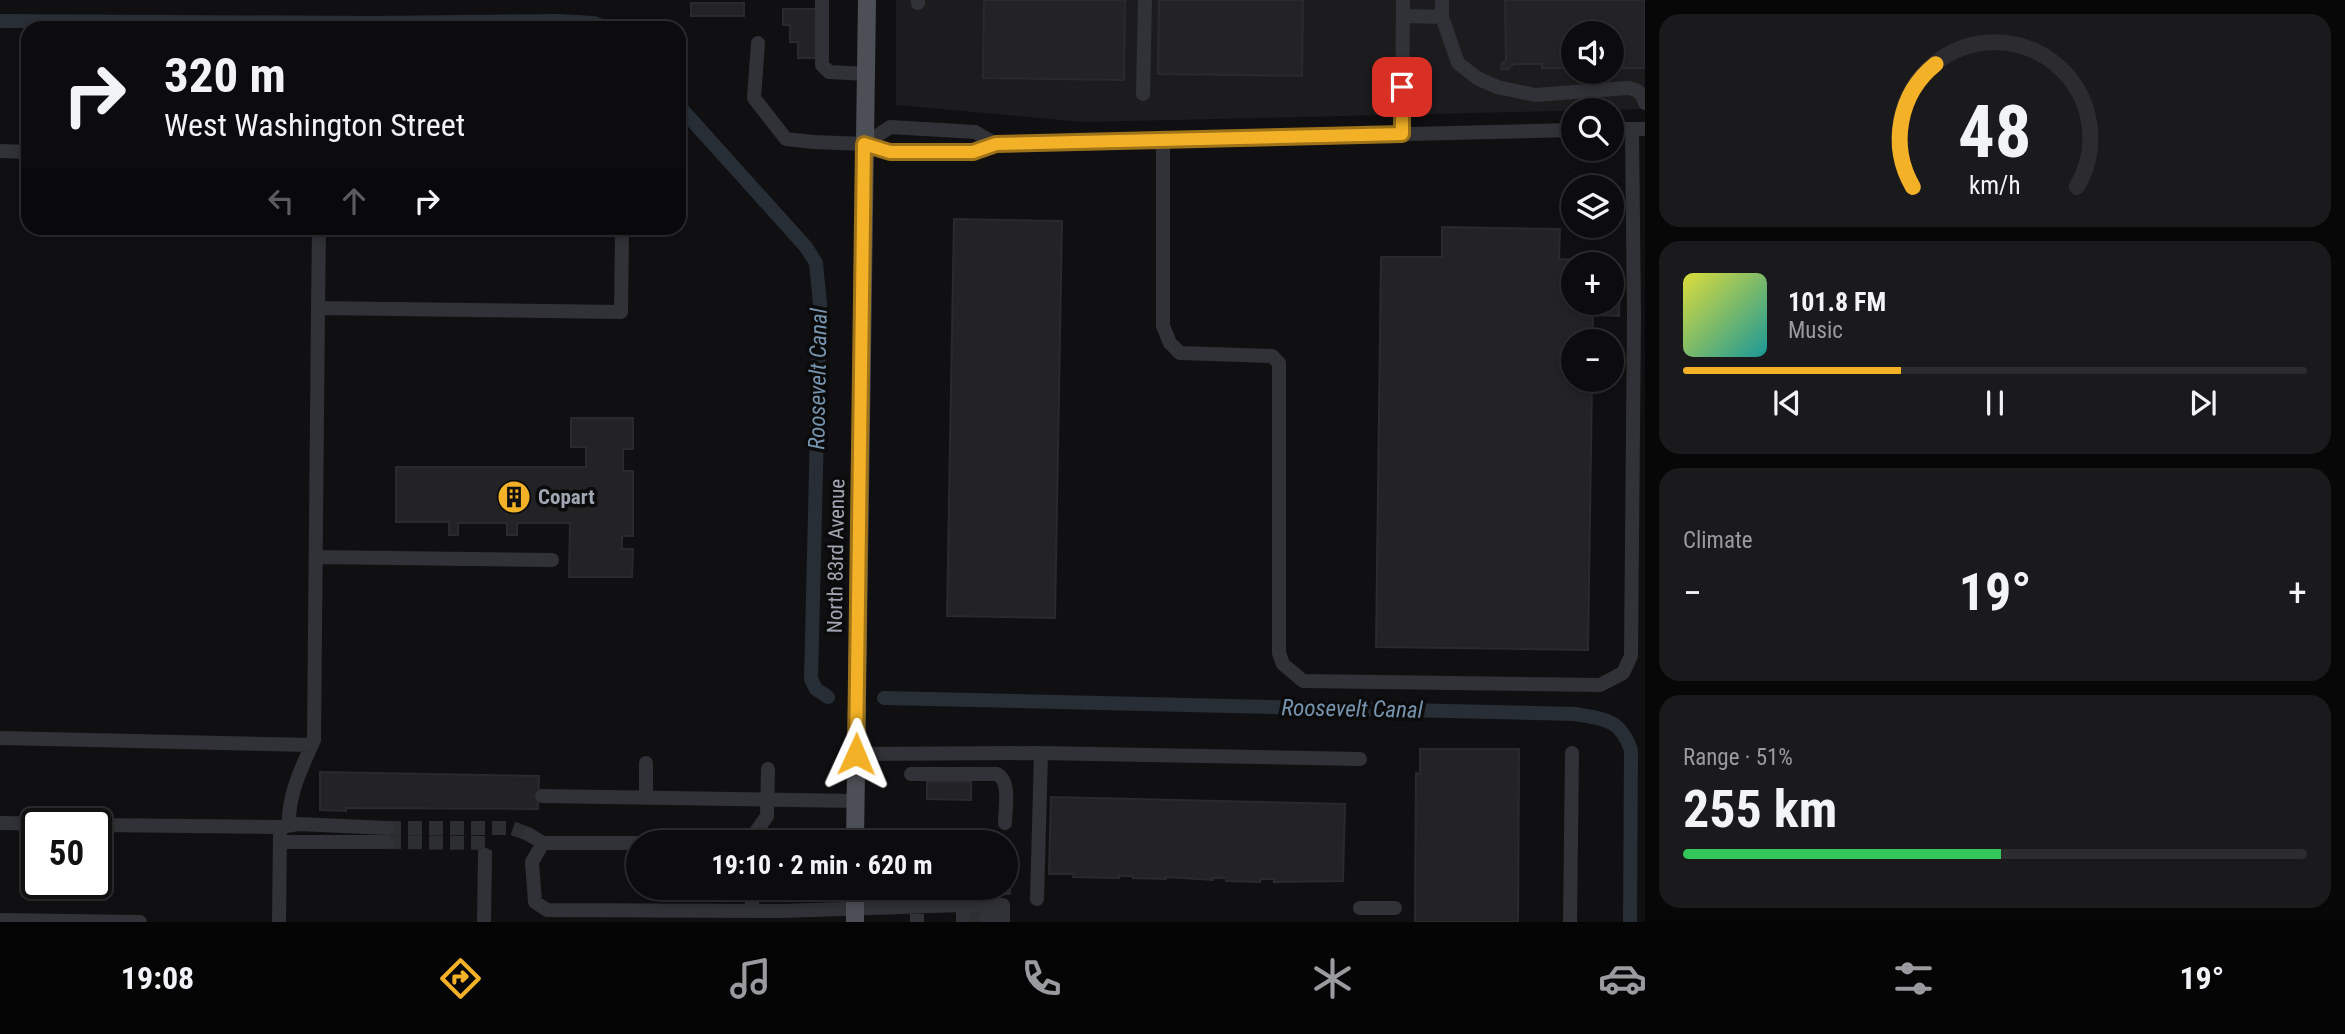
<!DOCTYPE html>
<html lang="en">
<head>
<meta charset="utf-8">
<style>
	body { margin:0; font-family:"Roboto Condensed",sans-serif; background:#1a1a1c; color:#f1f3f6; height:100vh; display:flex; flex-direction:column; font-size:26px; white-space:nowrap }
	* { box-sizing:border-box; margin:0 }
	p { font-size:23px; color:#9a9b9e }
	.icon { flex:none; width:38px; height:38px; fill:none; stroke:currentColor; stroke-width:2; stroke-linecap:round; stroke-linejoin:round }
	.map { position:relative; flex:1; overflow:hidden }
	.sheet { display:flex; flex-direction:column; gap:14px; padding:14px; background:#070708; width:700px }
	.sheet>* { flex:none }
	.banner { position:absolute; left:21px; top:21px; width:665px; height:214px; border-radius:21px; box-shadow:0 4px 10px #0003,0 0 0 2px #2c2c2e; background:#0c0c0e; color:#f1f3f6; overflow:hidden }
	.tools { position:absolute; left:1561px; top:21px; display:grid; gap:14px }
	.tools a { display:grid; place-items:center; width:63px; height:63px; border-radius:50%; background:#0c0c0e; box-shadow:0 4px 10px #0003,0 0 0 2px #2c2c2e; font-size:35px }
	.speed { position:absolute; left:21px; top:808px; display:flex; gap:14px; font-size:35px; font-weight:700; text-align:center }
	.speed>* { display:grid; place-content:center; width:91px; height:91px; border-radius:50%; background:#0c0c0e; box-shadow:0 4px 10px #0003,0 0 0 2px #2c2c2e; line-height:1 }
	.speed .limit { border:4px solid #111; border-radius:10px; background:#fff; color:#111 }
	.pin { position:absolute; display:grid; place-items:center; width:60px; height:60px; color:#fff; margin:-30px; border-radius:14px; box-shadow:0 4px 10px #0006 }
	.me { position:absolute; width:77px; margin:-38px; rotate:1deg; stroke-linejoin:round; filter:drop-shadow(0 0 5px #0008) }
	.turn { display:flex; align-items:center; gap:24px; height:147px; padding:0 28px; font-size:32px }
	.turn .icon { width:91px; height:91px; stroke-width:2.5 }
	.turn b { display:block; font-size:49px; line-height:60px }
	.lanes { display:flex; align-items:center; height:66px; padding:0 28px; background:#0003; justify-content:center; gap:35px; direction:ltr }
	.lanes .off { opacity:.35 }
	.big { font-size:52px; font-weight:700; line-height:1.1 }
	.sheet .tile { flex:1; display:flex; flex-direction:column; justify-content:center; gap:10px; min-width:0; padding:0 24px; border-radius:21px; background:#1a1a1c }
	.sheet .dial { align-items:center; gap:0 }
	.dial svg { height:182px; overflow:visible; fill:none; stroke:#2c2c2e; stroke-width:7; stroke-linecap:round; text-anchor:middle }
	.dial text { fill:#f1f3f6; stroke:none }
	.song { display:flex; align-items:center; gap:21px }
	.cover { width:84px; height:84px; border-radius:10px; background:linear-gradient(135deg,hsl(60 70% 55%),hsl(180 70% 35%)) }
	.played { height:7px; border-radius:4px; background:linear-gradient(90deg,#f3b127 35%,#2c2c2e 35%) }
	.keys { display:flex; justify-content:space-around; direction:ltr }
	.heat { display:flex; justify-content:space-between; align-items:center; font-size:38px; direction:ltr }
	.charge { height:10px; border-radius:5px; background:linear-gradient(90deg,#34c759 51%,#2c2c2e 0) }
	.trip { position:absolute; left:626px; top:830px; width:392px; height:70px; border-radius:35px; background:#0c0c0e; box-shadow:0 4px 10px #0003,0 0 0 2px #2c2c2e; font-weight:700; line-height:70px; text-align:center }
	.tabs { display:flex; height:112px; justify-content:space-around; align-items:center; background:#050506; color:#9a9b9e }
	.tabs .icon { width:49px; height:49px }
	.tabs .selected { color:#f3b127 }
	.tabs b { font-size:32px; color:#f1f3f6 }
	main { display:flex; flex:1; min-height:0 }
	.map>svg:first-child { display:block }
	.built { fill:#1c1c1e; fill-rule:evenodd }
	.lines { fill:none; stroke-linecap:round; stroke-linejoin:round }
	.canal { stroke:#272e35; stroke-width:14 }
	.building { fill:#232326; stroke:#2a2a2e; stroke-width:2 }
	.minor-tunnel { stroke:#2d2e32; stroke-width:14; stroke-dasharray:14 7; stroke-linecap:butt }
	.minor { stroke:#313237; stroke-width:14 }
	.major { stroke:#4d4f56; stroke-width:18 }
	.route-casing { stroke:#9e7319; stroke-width:18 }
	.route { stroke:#f3b127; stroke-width:12 }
	.labels { text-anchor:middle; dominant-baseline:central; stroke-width:7; stroke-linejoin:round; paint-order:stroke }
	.poi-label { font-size:21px; font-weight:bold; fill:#a1a6b3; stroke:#0b0b0c; text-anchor:start }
	.street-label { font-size:21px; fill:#a1a6b3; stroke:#0b0b0c }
	.water-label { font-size:23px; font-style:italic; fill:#7794af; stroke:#0b0b0c }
</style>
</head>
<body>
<main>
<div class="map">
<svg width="1645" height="922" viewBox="0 0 1645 922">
	<rect width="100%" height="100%" fill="#101012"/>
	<path class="built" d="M896 0H1645V109L1083 122 896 105ZM1573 33H1612V72H1573Z"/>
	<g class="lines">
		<path class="canal" d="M0 21 372 23 559 21 594 23 606 28
			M679 106 806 247 816 263 820 304 811 679 816 689 828 697
			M884 698 1575 714C1605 719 1620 719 1631 750L1630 922"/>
	</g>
	<path class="building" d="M984 0H1125L1124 80 983 78Z
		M1159 0H1303L1302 76 1158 74Z
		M1505 0H1645V68H1612V33H1573V68H1542V64H1514L1508 69H1501L1502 63 1506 60Z
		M691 3H744V16H691Z
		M783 9H817L816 58H798V42H790V25H783Z
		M954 219 1062 221 1055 618 947 616Z
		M1442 227 1560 229 1559 259 1595 260V264H1573V303H1612V283H1620L1619 316 1593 315 1592 341H1573V380H1592L1588 650 1376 647 1381 257H1442Z
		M571 418H633V449H623V471H633V536H622V549H633L632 577H569L570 523H517V535H507V523H458V535H449V522H396V467H586V447H571Z
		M1420 749H1519L1518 922H1415L1416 773 1420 774Z
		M320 772 539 776 538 809 346 808V811L320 810Z
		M927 782H971V800L927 799Z
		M1051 797 1345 804 1343 881 1274 882V879H1260V882L1226 881V878H1213V880L1166 877V879L1133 878V876H1119V878L1073 877 1074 874H1049Z
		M1006 882H1009V894L947 893V887H1006Z
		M969 913H986V922H969Z"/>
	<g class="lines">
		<path class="minor-tunnel" d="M387 828H512L528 834
			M387 842 485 843V855
			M953 893V887
			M969 894V887
			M988 894V887
			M1004 894V887
			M969 918H986"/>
		<path class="minor" d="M822 0V65L829 72 866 74
			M918 3V0
			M1403 16 1442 17V0
			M1442 17 1458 63 1477 78 1497 87 1535 95 1627 88C1638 89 1642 93 1645 103
			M758 43 754 98 786 139 813 142 865 144 890 152H973L996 144 1573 130
			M1143 94 1145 0
			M1612 129H1645
			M1402 134 1403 0
			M1163 141V326L1170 343 1180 353 1272 356 1279 363V653L1283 664 1303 681 1600 685 1623 673 1631 656 1634 317 1632 129
			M865 144 890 127 975 132 996 144
			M0 151 28 152
			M319 228 318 308 621 312 622 235 614 228
			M317 557 552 560
			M0 738 312 745
			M856 754 1041 753 1360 759
			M911 774H997C1011 781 1005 809 1005 823
			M542 796 856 801
			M646 797V763
			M0 823 62 824
			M96 825 280 827 298 824 387 828
			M289 825C288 794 302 767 314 740L318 308
			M528 834 543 843 532 862 535 902 547 910 782 911 963 905V922
			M280 842H387
			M749 842 767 816 768 769
			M543 843H639
			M752 887V911
			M1037 899 1041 753
			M963 905H1003V922
			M1360 908H1395
			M986 918H1003
			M0 920 140 922
			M279 922 280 832
			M484 922 485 855
			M917 922V906
			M1570 922 1572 753"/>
		<path class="major" d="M855 842 867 0
			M855 922V887"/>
	</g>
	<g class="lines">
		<defs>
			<path id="route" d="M856 754 864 144 890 152H973L996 144 1402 134V87"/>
		</defs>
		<use href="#route" class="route-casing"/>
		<use href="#route" class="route"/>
	</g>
	<defs>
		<symbol id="building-disc" viewBox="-11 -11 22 22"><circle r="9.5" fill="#f3b127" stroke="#0b0b0c"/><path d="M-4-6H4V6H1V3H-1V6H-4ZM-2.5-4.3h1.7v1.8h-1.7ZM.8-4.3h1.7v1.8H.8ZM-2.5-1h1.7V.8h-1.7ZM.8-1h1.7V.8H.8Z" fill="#111"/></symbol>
	</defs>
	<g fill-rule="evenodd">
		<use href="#building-disc" x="495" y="478" width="38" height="38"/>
	</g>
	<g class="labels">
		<g class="poi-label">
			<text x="538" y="497">Copart</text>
		</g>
		<g class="street-label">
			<text transform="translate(836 556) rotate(-89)">North 83rd Avenue</text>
		</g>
		<g class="water-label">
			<text transform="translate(818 379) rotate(-89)">Roosevelt Canal</text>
			<text transform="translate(1352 709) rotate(1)">Roosevelt Canal</text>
		</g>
	</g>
</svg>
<div class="tools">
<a><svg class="icon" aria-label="sound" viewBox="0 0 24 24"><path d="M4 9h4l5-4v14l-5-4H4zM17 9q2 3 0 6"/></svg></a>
<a><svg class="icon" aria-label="search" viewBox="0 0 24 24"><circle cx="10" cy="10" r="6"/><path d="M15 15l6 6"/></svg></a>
<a><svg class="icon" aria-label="layers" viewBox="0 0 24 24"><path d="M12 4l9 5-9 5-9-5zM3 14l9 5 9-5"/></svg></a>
<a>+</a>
<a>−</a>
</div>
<div class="speed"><div class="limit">50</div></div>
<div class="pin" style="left:1402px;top:87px;background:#d93025"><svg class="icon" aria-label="arrive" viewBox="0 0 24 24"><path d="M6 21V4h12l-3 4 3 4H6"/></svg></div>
<svg class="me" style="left:856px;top:754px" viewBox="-20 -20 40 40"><path d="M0-17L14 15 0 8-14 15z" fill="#f3b127" stroke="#fff" stroke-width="4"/></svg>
<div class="trip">19:10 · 2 min · 620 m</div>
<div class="banner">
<div class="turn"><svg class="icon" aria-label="right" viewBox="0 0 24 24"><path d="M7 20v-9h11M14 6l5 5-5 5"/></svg><div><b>320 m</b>West Washington Street</div></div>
<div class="lanes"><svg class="icon off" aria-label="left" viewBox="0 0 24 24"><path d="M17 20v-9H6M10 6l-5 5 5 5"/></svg><svg class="icon off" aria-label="ahead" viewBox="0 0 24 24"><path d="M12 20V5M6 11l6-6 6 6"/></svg><svg class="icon" aria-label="right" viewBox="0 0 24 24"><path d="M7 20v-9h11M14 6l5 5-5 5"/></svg></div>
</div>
</div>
<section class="sheet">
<div class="tile dial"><svg viewBox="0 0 100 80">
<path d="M14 69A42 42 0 1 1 86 69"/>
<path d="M14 69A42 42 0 0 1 24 15" stroke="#f3b127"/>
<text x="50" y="56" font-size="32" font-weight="700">48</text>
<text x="50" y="72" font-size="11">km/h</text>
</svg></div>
<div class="tile">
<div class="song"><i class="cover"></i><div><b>101.8 FM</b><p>Music</p></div></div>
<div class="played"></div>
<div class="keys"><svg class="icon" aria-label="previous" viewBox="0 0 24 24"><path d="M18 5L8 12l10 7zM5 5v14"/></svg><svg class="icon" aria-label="pause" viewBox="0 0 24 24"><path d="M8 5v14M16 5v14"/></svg><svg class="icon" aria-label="next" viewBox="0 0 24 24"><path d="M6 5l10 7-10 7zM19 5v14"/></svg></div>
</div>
<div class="tile"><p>Climate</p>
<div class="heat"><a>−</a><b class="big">19°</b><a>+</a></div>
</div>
<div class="tile"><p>Range · 51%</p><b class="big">255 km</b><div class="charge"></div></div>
</section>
</main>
<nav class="tabs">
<b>19:08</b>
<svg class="icon selected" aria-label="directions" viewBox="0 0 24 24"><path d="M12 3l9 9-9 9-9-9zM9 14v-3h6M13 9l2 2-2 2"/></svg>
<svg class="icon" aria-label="music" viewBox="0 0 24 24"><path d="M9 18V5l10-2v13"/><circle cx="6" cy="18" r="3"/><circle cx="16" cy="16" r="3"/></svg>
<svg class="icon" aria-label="phone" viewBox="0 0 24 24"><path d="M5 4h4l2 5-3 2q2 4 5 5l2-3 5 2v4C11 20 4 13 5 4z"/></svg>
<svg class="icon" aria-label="climate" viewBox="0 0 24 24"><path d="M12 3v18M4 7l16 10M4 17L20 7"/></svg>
<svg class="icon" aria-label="car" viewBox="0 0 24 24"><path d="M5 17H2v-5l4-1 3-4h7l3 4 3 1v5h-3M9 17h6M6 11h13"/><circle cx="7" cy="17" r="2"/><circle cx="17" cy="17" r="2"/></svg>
<svg class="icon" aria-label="filters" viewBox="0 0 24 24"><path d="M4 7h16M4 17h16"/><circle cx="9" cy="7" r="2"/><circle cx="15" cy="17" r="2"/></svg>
<b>19°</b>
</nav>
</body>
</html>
